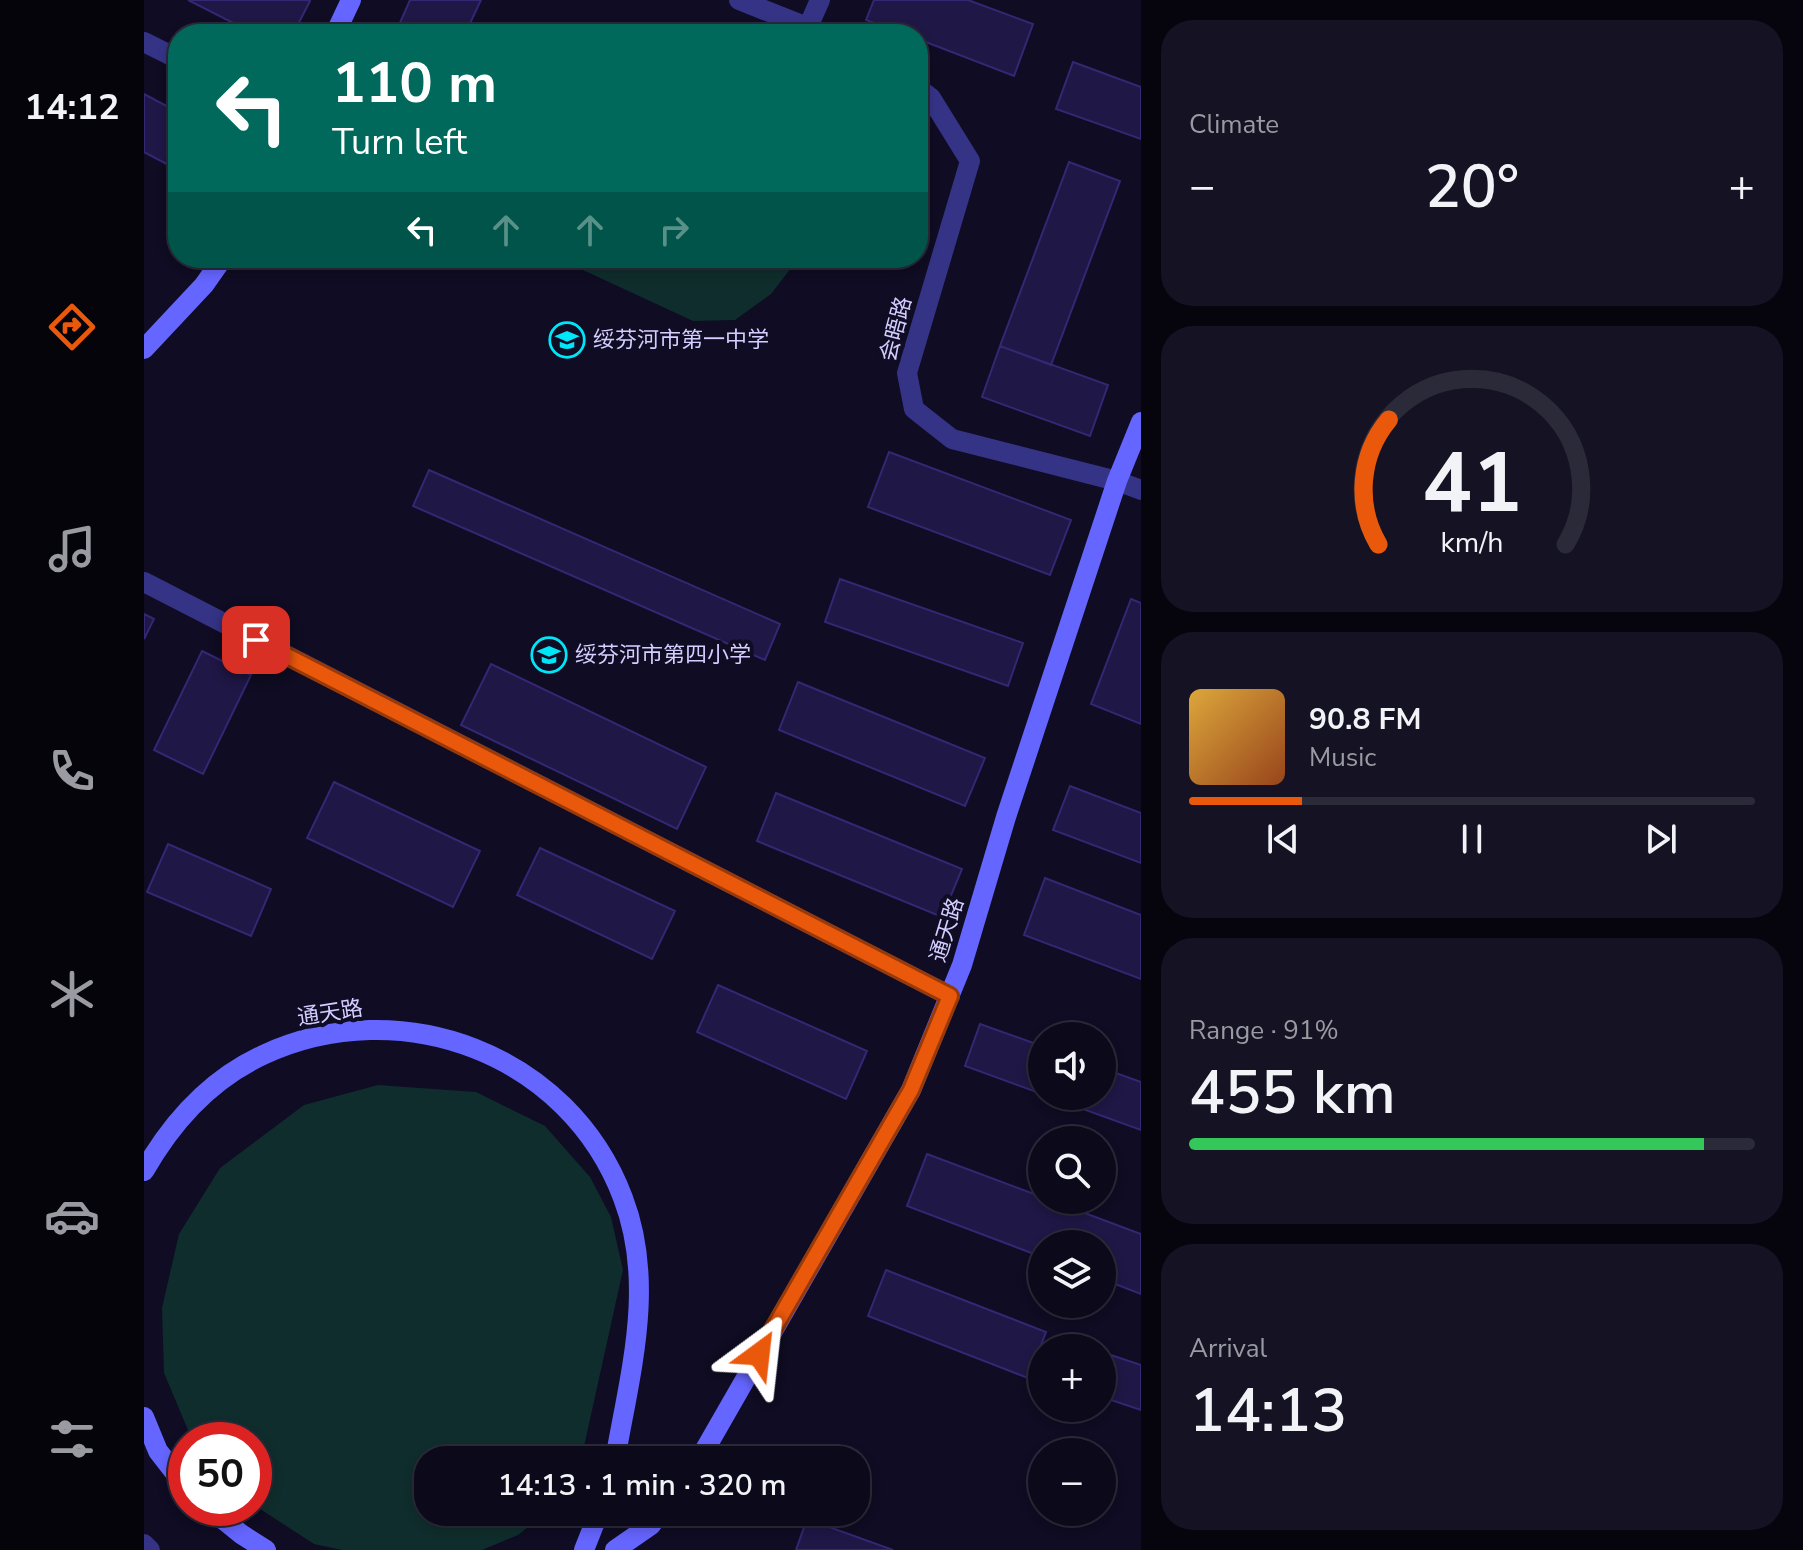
<!DOCTYPE html>
<html lang="en">
<head>
<meta charset="utf-8">
<style>
	body { margin:0; font-family:"Nunito Sans","Noto Sans SC",sans-serif; background:#141223; color:#f1f3f6; height:100vh; display:flex; flex-direction:column; font-size:30px; white-space:nowrap }
	* { box-sizing:border-box; margin:0 }
	p { font-size:26px; color:#9a9aa2 }
	.icon { flex:none; width:44px; height:44px; fill:none; stroke:currentColor; stroke-width:2; stroke-linecap:round; stroke-linejoin:round }
	.map { position:relative; flex:1; overflow:hidden }
	.sheet { display:flex; flex-direction:column; gap:20px; padding:20px; background:#06050e; width:662px }
	.sheet>* { flex:none }
	.top-card { position:absolute; left:24px; top:24px; width:760px; height:244px; border-radius:32px; box-shadow:0 4px 12px #0003,0 0 0 2px #2b2a39; background:#00695c; color:#fff; overflow:hidden }
	.controls { position:absolute; left:884px; top:1022px; display:grid; gap:16px }
	.controls a { display:grid; place-items:center; width:88px; height:88px; border-radius:50%; background:#0b091a; box-shadow:0 4px 12px #0003,0 0 0 2px #2b2a39; font-size:40px }
	.speed { position:absolute; left:24px; top:1422px; display:flex; gap:16px; font-size:40px; font-weight:700; text-align:center }
	.speed>* { display:grid; place-content:center; width:104px; height:104px; border-radius:50%; background:#0b091a; box-shadow:0 4px 12px #0003,0 0 0 2px #2b2a39; line-height:1 }
	.speed .limit { border:12px solid #d22; background:#fff; color:#111 }
	.pin { position:absolute; display:grid; place-items:center; width:68px; height:68px; color:#fff; margin:-34px; border-radius:16px; box-shadow:0 4px 12px #0006 }
	.me { position:absolute; width:88px; margin:-44px; rotate:30deg; stroke-linejoin:round; filter:drop-shadow(0 0 6px #0008) }
	.turn { display:flex; align-items:center; gap:28px; height:168px; padding:0 32px; font-size:36px }
	.turn .icon { width:104px; height:104px; stroke-width:2.5 }
	.turn b { display:block; font-size:56px; line-height:68px }
	.lanes { display:flex; align-items:center; height:76px; padding:0 32px; background:#0003; justify-content:center; gap:40px; direction:ltr }
	.lanes .off { opacity:.35 }
	.big { font-size:60px; font-weight:600; line-height:1.1 }
	.sheet .widget { flex:1; display:flex; flex-direction:column; justify-content:center; gap:12px; min-width:0; padding:0 28px; border-radius:32px; background:#141223 }
	.sheet .dial { align-items:center; gap:0 }
	.dial svg { height:208px; overflow:visible; fill:none; stroke:#2b2a39; stroke-width:7; stroke-linecap:round; text-anchor:middle }
	.dial text { fill:#f1f3f6; stroke:none }
	.song { display:flex; align-items:center; gap:24px }
	.cover { width:96px; height:96px; border-radius:12px; background:linear-gradient(135deg,hsl(40 70% 55%),hsl(20 70% 35%)) }
	.played { height:8px; border-radius:4px; background:linear-gradient(90deg,#ea580c 20%,#2b2a39 20%) }
	.keys { display:flex; justify-content:space-around; direction:ltr }
	.heat { display:flex; justify-content:space-between; align-items:center; font-size:44px; direction:ltr }
	.charge { height:12px; border-radius:6px; background:linear-gradient(90deg,#34c759 91%,#2b2a39 0) }
	.trip { position:absolute; left:270px; top:1446px; width:456px; height:80px; border-radius:32px; background:#0b091a; box-shadow:0 4px 12px #0003,0 0 0 2px #2b2a39; font-weight:600; line-height:80px; text-align:center }
	main { display:flex; flex:1; min-height:0 }
	.menu { display:flex; flex-direction:column; width:144px; justify-content:space-around; align-items:center; background:#04040a; color:#9a9aa2 }
	.menu .icon { width:56px; height:56px }
	.menu .current { color:#ea580c }
	.menu b { font-size:36px; color:#f1f3f6 }
	.map>svg:first-child { display:block }
	.green { fill:#0f2d2c }
	.building { fill:#1f1745; stroke:#342773; stroke-width:2 }
	.lines { fill:none; stroke-linecap:round; stroke-linejoin:round }
	.minor { stroke:#353386; stroke-width:20 }
	.tertiary { stroke:#353386; stroke-width:20 }
	.secondary { stroke:#6565ff; stroke-width:20 }
	.route-casing { stroke:#983908; stroke-width:20 }
	.route { stroke:#ea580c; stroke-width:14 }
	.labels { text-anchor:middle; dominant-baseline:central; stroke-width:8; stroke-linejoin:round; paint-order:stroke }
	.street-label { font-size:22px; fill:#d3ceff; stroke:#0f0c23 }
	.poi-label { font-size:22px; fill:#d3ceff; stroke:#0f0c23; text-anchor:start }
</style>
</head>
<body>
<main>
<nav class="menu">
<b>14:12</b>
<svg class="icon current" aria-label="directions" viewBox="0 0 24 24"><path d="M12 3l9 9-9 9-9-9zM9 14v-3h6M13 9l2 2-2 2"/></svg>
<svg class="icon" aria-label="music" viewBox="0 0 24 24"><path d="M9 18V5l10-2v13"/><circle cx="6" cy="18" r="3"/><circle cx="16" cy="16" r="3"/></svg>
<svg class="icon" aria-label="phone" viewBox="0 0 24 24"><path d="M5 4h4l2 5-3 2q2 4 5 5l2-3 5 2v4C11 20 4 13 5 4z"/></svg>
<svg class="icon" aria-label="climate" viewBox="0 0 24 24"><path d="M12 3v18M4 7l16 10M4 17L20 7"/></svg>
<svg class="icon" aria-label="car" viewBox="0 0 24 24"><path d="M5 17H2v-5l4-1 3-4h7l3 4 3 1v5h-3M9 17h6M6 11h13"/><circle cx="7" cy="17" r="2"/><circle cx="17" cy="17" r="2"/></svg>
<svg class="icon" aria-label="filters" viewBox="0 0 24 24"><path d="M4 7h16M4 17h16"/><circle cx="9" cy="7" r="2"/><circle cx="15" cy="17" r="2"/></svg>
</nav>
<div class="map">
<svg width="997" height="1550" viewBox="0 0 997 1550">
	<rect width="100%" height="100%" fill="#0f0c23"/>
	<path class="green" d="M413 258H650L651 263 627 294 591 320 549 321Z
		M234 1085 332 1092 401 1126 446 1177 467 1217 479 1270 437 1460H284V1512H403L374 1535 338 1550H198L170 1544 110 1505V1440H51L44 1430 20 1373 18 1308 35 1234 76 1168 160 1105Z"/>
	<path class="building" d="M44 0H163L166 1 149 34H111Z
		M266 0H337L321 34H251Z
		M730 0H824L889 24 870 76 774 39V34H759L722 20Z
		M929 62 997 87V139L912 109Z
		M0 94 34 112V170L0 152Z
		M925 162 976 181 907 365 856 346Z
		M856 346 964 385 946 436 838 397Z
		M745 452 927 520 906 575 724 507Z
		M285 470 636 624 621 660 269 506Z
		M696 579 879 643 864 686 681 622Z
		M987 599 997 603V724L947 704Z
		M0 614 10 619 0 639Z
		M58 651 107 675 59 774 10 750Z
		M347 664 562 767 533 829 317 725Z
		M654 682 841 758 821 806 635 730Z
		M190 782 336 851 309 907 163 838Z
		M926 786 997 813V863L909 830Z
		M632 793 818 869 798 917 613 841Z
		M24 844 127 889 107 936 3 892Z
		M396 848 531 911 508 959 373 895Z
		M901 878 997 915V979L880 935Z
		M574 985 723 1051 702 1099 553 1032Z
		M836 1024 898 1046V1094L821 1066Z
		M958 1068 997 1082V1130L903 1096H958Z
		M783 1154 898 1197V1200H906L997 1234V1294L958 1279V1244H898V1257L763 1206Z
		M742 1270 902 1332 884 1378 724 1316Z
		M958 1352 997 1365V1410L958 1397Z
		M663 1519 749 1550H652Z"/>
	<g class="lines">
		<path class="minor" d="M0 42 34 59"/>
		<path class="tertiary" d="M595 0 681 34
			M664 27 676 0
			M774 88 787 98 826 161 763 373 770 409 808 439 973 481 997 490
			M0 582 806 996
			M0 1544 6 1550"/>
		<path class="secondary" d="M191 34 207 0
			M0 349 60 285 79 258
			M0 1171C28 1122 67 1079 119 1055 257 991 425 1054 479 1198 512 1284 486 1373 471 1460
			M0 1417 14 1451 42 1487
			M555 1460 767 1090 818 965 862 817 973 481 997 422
			M65 1508 97 1534 122 1550
			M440 1550 455 1512
			M471 1550 507 1525 516 1512"/>
	</g>
	<g class="lines">
		<defs>
			<path id="route" d="M112 640 806 996 767 1090 615 1354"/>
		</defs>
		<use href="#route" class="route-casing"/>
		<use href="#route" class="route"/>
	</g>
	<defs>
		<symbol id="school-ring" viewBox="-11 -11 22 22"><circle r="9.5" fill="#0f0c23" stroke="#00e6f9" stroke-width="1.5"/><path d="M0-5L7-2L0 1L-7-2ZM-4 1L0 2.5L4 1V4Q0 6-4 4Z" fill="#00e6f9"/></symbol>
	</defs>
	<g fill-rule="evenodd">
		<use href="#school-ring" x="403" y="320" width="40" height="40"/>
		<use href="#school-ring" x="385" y="635" width="40" height="40"/>
	</g>
	<g class="labels">
		<g class="street-label">
			<text transform="translate(752 329) rotate(-75)">会晤路</text>
			<text transform="translate(803 930) rotate(-73)">通天路</text>
			<text transform="translate(186 1013) rotate(-9)">通天路</text>
		</g>
		<g class="poi-label">
			<text x="449" y="340">绥芬河市第一中学</text>
			<text x="431" y="655">绥芬河市第四小学</text>
		</g>
	</g>
</svg>
<div class="controls">
<a><svg class="icon" aria-label="sound" viewBox="0 0 24 24"><path d="M4 9h4l5-4v14l-5-4H4zM17 9q2 3 0 6"/></svg></a>
<a><svg class="icon" aria-label="search" viewBox="0 0 24 24"><circle cx="10" cy="10" r="6"/><path d="M15 15l6 6"/></svg></a>
<a><svg class="icon" aria-label="layers" viewBox="0 0 24 24"><path d="M12 4l9 5-9 5-9-5zM3 14l9 5 9-5"/></svg></a>
<a>+</a>
<a>−</a>
</div>
<div class="speed"><div class="limit">50</div></div>
<div class="pin" style="left:112px;top:640px;background:#d93025"><svg class="icon" aria-label="arrive" viewBox="0 0 24 24"><path d="M6 21V4h12l-3 4 3 4H6"/></svg></div>
<svg class="me" style="left:615px;top:1354px" viewBox="-20 -20 40 40"><path d="M0-17L14 15 0 8-14 15z" fill="#ea580c" stroke="#fff" stroke-width="4"/></svg>
<div class="trip">14:13 · 1 min · 320 m</div>
<div class="top-card">
<div class="turn"><svg class="icon" aria-label="left" viewBox="0 0 24 24"><path d="M17 20v-9H6M10 6l-5 5 5 5"/></svg><div><b>110 m</b>Turn left</div></div>
<div class="lanes"><svg class="icon" aria-label="left" viewBox="0 0 24 24"><path d="M17 20v-9H6M10 6l-5 5 5 5"/></svg><svg class="icon off" aria-label="ahead" viewBox="0 0 24 24"><path d="M12 20V5M6 11l6-6 6 6"/></svg><svg class="icon off" aria-label="ahead" viewBox="0 0 24 24"><path d="M12 20V5M6 11l6-6 6 6"/></svg><svg class="icon off" aria-label="right" viewBox="0 0 24 24"><path d="M7 20v-9h11M14 6l5 5-5 5"/></svg></div>
</div>
</div>
<section class="sheet">
<div class="widget"><p>Climate</p>
<div class="heat"><a>−</a><b class="big">20°</b><a>+</a></div>
</div>
<div class="widget dial"><svg viewBox="0 0 100 80">
<path d="M14 69A42 42 0 1 1 86 69"/>
<path d="M14 69A42 42 0 0 1 18 21" stroke="#ea580c"/>
<text x="50" y="56" font-size="32" font-weight="700">41</text>
<text x="50" y="72" font-size="11">km/h</text>
</svg></div>
<div class="widget">
<div class="song"><i class="cover"></i><div><b>90.8 FM</b><p>Music</p></div></div>
<div class="played"></div>
<div class="keys"><svg class="icon" aria-label="previous" viewBox="0 0 24 24"><path d="M18 5L8 12l10 7zM5 5v14"/></svg><svg class="icon" aria-label="pause" viewBox="0 0 24 24"><path d="M8 5v14M16 5v14"/></svg><svg class="icon" aria-label="next" viewBox="0 0 24 24"><path d="M6 5l10 7-10 7zM19 5v14"/></svg></div>
</div>
<div class="widget"><p>Range · 91%</p><b class="big">455 km</b><div class="charge"></div></div>
<div class="widget"><p>Arrival</p><b class="big">14:13</b></div>
</section>
</main>
</body>
</html>
